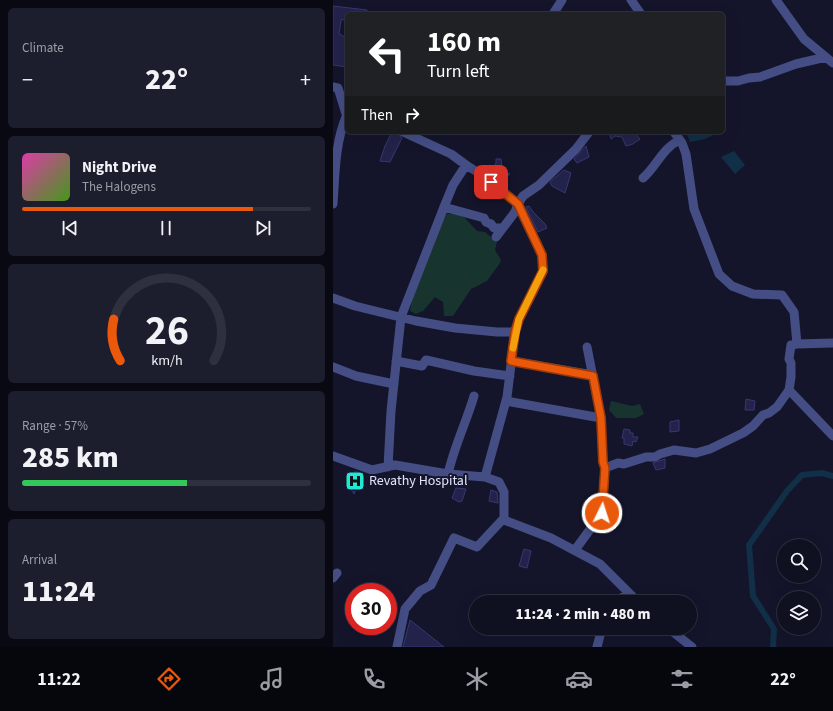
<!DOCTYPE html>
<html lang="en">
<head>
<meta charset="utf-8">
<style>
	body { margin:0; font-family:"Source Sans 3",sans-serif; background:#1d1e2d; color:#f1f3f6; height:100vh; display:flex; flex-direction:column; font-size:15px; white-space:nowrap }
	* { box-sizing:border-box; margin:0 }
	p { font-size:13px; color:#9b9da5 }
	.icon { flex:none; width:22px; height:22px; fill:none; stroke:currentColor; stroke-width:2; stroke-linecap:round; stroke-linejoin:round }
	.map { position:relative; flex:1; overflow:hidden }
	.panel { display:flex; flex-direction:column; gap:8px; padding:8px; background:#080912; width:333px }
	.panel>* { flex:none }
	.banner { position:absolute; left:12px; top:12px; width:380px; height:122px; border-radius:6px; box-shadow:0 4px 16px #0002,0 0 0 1px #2f303e; background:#202124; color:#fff; overflow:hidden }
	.buttons { position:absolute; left:444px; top:539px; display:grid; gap:8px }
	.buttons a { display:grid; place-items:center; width:44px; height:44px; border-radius:50%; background:#0f1020; box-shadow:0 4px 16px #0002,0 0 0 1px #2f303e; font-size:20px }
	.speed { position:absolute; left:12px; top:583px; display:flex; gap:8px; font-size:20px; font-weight:700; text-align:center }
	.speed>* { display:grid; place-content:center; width:52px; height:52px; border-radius:50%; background:#0f1020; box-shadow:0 4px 16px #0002,0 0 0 1px #2f303e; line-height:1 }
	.speed .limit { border:6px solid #d22; background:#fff; color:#111 }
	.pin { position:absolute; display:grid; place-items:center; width:34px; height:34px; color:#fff; margin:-17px; border-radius:8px; box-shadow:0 2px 6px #0006 }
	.me { position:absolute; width:44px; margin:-22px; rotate:4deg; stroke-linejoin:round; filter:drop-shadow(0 0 3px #0008) }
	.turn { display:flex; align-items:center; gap:14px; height:84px; padding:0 16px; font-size:18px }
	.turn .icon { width:52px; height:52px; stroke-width:2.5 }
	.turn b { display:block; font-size:28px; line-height:34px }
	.then { display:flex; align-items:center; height:38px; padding:0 16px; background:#0003; gap:8px; font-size:15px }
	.big { font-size:30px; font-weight:800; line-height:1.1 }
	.panel .card { flex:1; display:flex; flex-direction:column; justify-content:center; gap:6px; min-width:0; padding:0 14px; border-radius:6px; background:#1d1e2d }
	.panel .dial { align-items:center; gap:0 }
	.dial svg { height:104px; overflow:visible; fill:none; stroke:#2f303e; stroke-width:7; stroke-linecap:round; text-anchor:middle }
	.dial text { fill:#f1f3f6; stroke:none }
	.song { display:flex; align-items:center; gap:12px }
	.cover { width:48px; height:48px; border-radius:6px; background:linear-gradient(135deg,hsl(320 70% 55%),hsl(100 70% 35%)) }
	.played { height:4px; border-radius:2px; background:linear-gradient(90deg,#ea580c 80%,#2f303e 80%) }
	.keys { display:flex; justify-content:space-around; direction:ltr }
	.heat { display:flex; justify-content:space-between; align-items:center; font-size:22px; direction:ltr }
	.charge { height:6px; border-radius:3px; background:linear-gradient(90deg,#34c759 57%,#2f303e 0) }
	.trip { position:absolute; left:136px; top:595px; width:228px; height:40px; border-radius:20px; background:#0f1020; box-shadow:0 4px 16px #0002,0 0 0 1px #2f303e; font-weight:800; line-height:40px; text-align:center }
	.tabs { display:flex; height:64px; justify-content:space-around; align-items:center; background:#06060d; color:#9b9da5 }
	.tabs .icon { width:28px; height:28px }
	.tabs .current { color:#ea580c }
	.tabs b { font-size:18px; color:#f1f3f6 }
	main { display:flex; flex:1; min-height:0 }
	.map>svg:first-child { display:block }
	.green { fill:#18342e }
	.water { fill:#112f47 }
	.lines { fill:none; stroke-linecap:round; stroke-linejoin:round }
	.canal { stroke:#112f47; stroke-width:6 }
	.building { fill:#23224a; stroke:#373773 }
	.minor { stroke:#444e85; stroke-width:9 }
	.route-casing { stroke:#983908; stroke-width:10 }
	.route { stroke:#ea580c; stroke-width:7 }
	.slow { stroke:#f59e0b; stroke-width:7 }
	.labels { text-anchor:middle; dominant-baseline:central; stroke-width:4; stroke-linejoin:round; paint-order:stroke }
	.poi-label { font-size:14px; fill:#e1e3fc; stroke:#14152b; text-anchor:start }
</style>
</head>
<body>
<main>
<section class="panel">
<div class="card"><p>Climate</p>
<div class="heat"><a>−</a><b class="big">22°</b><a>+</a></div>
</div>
<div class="card">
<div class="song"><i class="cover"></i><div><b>Night Drive</b><p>The Halogens</p></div></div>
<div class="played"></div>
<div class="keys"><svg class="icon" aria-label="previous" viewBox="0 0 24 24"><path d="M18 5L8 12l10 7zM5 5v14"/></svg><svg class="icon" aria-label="pause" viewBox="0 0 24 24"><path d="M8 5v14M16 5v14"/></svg><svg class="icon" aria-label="next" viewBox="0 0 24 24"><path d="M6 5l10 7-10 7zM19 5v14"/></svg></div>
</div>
<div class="card dial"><svg viewBox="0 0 100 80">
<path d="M14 69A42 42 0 1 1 86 69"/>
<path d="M14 69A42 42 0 0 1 9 37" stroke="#ea580c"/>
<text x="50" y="56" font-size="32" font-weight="700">26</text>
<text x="50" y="72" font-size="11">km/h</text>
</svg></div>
<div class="card"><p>Range · 57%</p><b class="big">285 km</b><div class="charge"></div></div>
<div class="card"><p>Arrival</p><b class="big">11:24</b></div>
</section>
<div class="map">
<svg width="500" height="647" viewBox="0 0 500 647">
	<rect width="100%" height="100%" fill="#14152b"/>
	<path class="green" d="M122 213 132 218 144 231 152 232 164 242 162 250 168 260 167 263 154 281 138 289 120 316H111L110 302 102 297 90 311 83 314 77 311 80 295 88 278 108 223 114 214Z
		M278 401 299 406 307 404 311 414 303 418H283L276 410Z"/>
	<path class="water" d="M353 132H387L372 139 357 142Z
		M401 151 412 165 402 174 388 157Z"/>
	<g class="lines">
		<path class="canal" d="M440 647 441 629 420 596 416 545 454 491 469 475 489 473 500 476"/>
	</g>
	<path class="building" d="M0 6 34 10V14H14V19L8 20 6 34 14 38V67L0 65Z
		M59 132H64L69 138 57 162 47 161 52 146Z
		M276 132H301L307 139 300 144 293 146 289 137 282 136 278 139Z
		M253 146 256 157 244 163 241 159Z
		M163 159H168L169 170 177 174 170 181 160 175 158 171 163 163Z
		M231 170 238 173 232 193 219 186 217 182Z
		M196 206 201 213 212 224 214 228 205 232 193 207Z
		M413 399 422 401 421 410H412Z
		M346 420V431L337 432V422Z
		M291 429 297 430V433H300V437H305L303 442 300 441 299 446 291 444V438H289Z
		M332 459V468L323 470 320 463Z
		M22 471 28 473 21 494 17 488Z
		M123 488 133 489 129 501 126 502 119 498Z
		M158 490 164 492 165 503 156 501Z
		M191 549 198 551 194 568 186 566Z
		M77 620 111 647H70Z"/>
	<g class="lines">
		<path class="minor" d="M298 0 308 14
			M443 0 471 39 500 63
			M220 14 229 0
			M390 81H405L416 78 427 77 463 64 493 57
			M0 87 5 88 14 117
			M341 132 349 143 353 154 361 209 386 274 399 286 420 294 449 295 461 312 464 344
			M133 165 154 178 185 204 182 212 163 237
			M310 178C324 166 329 148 347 140
			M0 204C2 175 2 143 13 117
			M111 207 151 218 153 222 158 224 161 228H169
			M0 298 22 306 83 321 122 328 164 332H182L186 319 210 271 209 255 185 204 190 196 206 185 243 149 256 132
			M63 361 89 366 93 360 141 371 177 376
			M178 361 260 375
			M0 367 23 376 61 384
			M456 390 500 436
			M173 401 268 418
			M0 456 39 470 62 465 115 474 152 477 166 482 171 492V520L218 538 267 564 305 602
			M55 467 58 411 68 317 111 207 120 185 133 165 118 154 70 132
			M272 468 285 463 291 464 313 457H322L327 454 341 450 363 453 377 449 410 433 420 426 430 415 436 413 444 407 456 390 458 377V363L456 359 458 345 464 344 500 343
			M115 474C121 447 133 423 141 396
			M152 477 174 397 182 332
			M242 550 269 513 272 468 270 462 268 418 254 347
			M0 578 4 573
			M283 602 295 593
			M335 628 359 647
			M64 647 72 609 87 591 98 585 121 538 144 547 171 518
			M264 647 269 628"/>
	</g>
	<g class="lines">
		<defs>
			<path id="route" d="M158 182 185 204 209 255 210 271 186 319 182 332 178 361 260 376 268 418 270 462 272 468 269 513"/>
		</defs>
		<use href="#route" class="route-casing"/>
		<use href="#route" class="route"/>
		<path class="slow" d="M180 348 186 319 210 270"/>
	</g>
	<defs>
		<symbol id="hospital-square" viewBox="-11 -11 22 22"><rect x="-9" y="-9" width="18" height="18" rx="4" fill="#21e8d5" stroke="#14152b"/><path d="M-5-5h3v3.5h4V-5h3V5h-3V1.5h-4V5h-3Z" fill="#111"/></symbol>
	</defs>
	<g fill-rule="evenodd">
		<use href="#hospital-square" x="11" y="470" width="22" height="22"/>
	</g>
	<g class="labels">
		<g class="poi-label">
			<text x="36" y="481">Revathy Hospital</text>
		</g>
	</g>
</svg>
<div class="buttons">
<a><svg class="icon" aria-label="search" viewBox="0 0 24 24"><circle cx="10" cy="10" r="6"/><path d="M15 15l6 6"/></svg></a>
<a><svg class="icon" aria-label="layers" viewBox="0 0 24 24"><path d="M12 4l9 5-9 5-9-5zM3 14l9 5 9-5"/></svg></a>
</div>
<div class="speed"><div class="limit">30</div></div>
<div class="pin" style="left:158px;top:182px;background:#d93025"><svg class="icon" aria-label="arrive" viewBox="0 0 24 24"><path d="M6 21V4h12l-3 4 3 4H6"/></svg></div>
<svg class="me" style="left:269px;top:513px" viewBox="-20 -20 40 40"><circle r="17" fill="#ea580c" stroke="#fff" stroke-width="3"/><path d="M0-11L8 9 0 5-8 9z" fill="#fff"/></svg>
<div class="trip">11:24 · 2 min · 480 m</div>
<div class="banner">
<div class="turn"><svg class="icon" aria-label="left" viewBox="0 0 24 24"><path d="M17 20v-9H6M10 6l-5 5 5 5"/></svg><div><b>160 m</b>Turn left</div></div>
<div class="then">Then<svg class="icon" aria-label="right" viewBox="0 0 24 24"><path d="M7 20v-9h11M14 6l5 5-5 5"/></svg></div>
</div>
</div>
</main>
<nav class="tabs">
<b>11:22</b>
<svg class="icon current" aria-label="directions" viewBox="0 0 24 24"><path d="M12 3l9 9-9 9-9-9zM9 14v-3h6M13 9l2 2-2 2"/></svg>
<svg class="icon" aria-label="music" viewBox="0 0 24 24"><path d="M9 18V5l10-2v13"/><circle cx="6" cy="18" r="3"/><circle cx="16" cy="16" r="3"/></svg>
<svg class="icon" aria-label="phone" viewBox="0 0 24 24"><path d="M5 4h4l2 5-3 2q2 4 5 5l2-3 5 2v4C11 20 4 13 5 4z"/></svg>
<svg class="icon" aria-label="climate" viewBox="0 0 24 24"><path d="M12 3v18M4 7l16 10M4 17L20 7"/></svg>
<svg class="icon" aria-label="car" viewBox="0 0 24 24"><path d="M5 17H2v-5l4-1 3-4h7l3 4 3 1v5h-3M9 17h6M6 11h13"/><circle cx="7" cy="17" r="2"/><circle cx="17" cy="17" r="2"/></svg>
<svg class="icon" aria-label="filters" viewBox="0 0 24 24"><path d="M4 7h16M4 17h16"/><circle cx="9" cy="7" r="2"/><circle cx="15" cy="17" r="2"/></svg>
<b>22°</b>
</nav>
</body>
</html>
